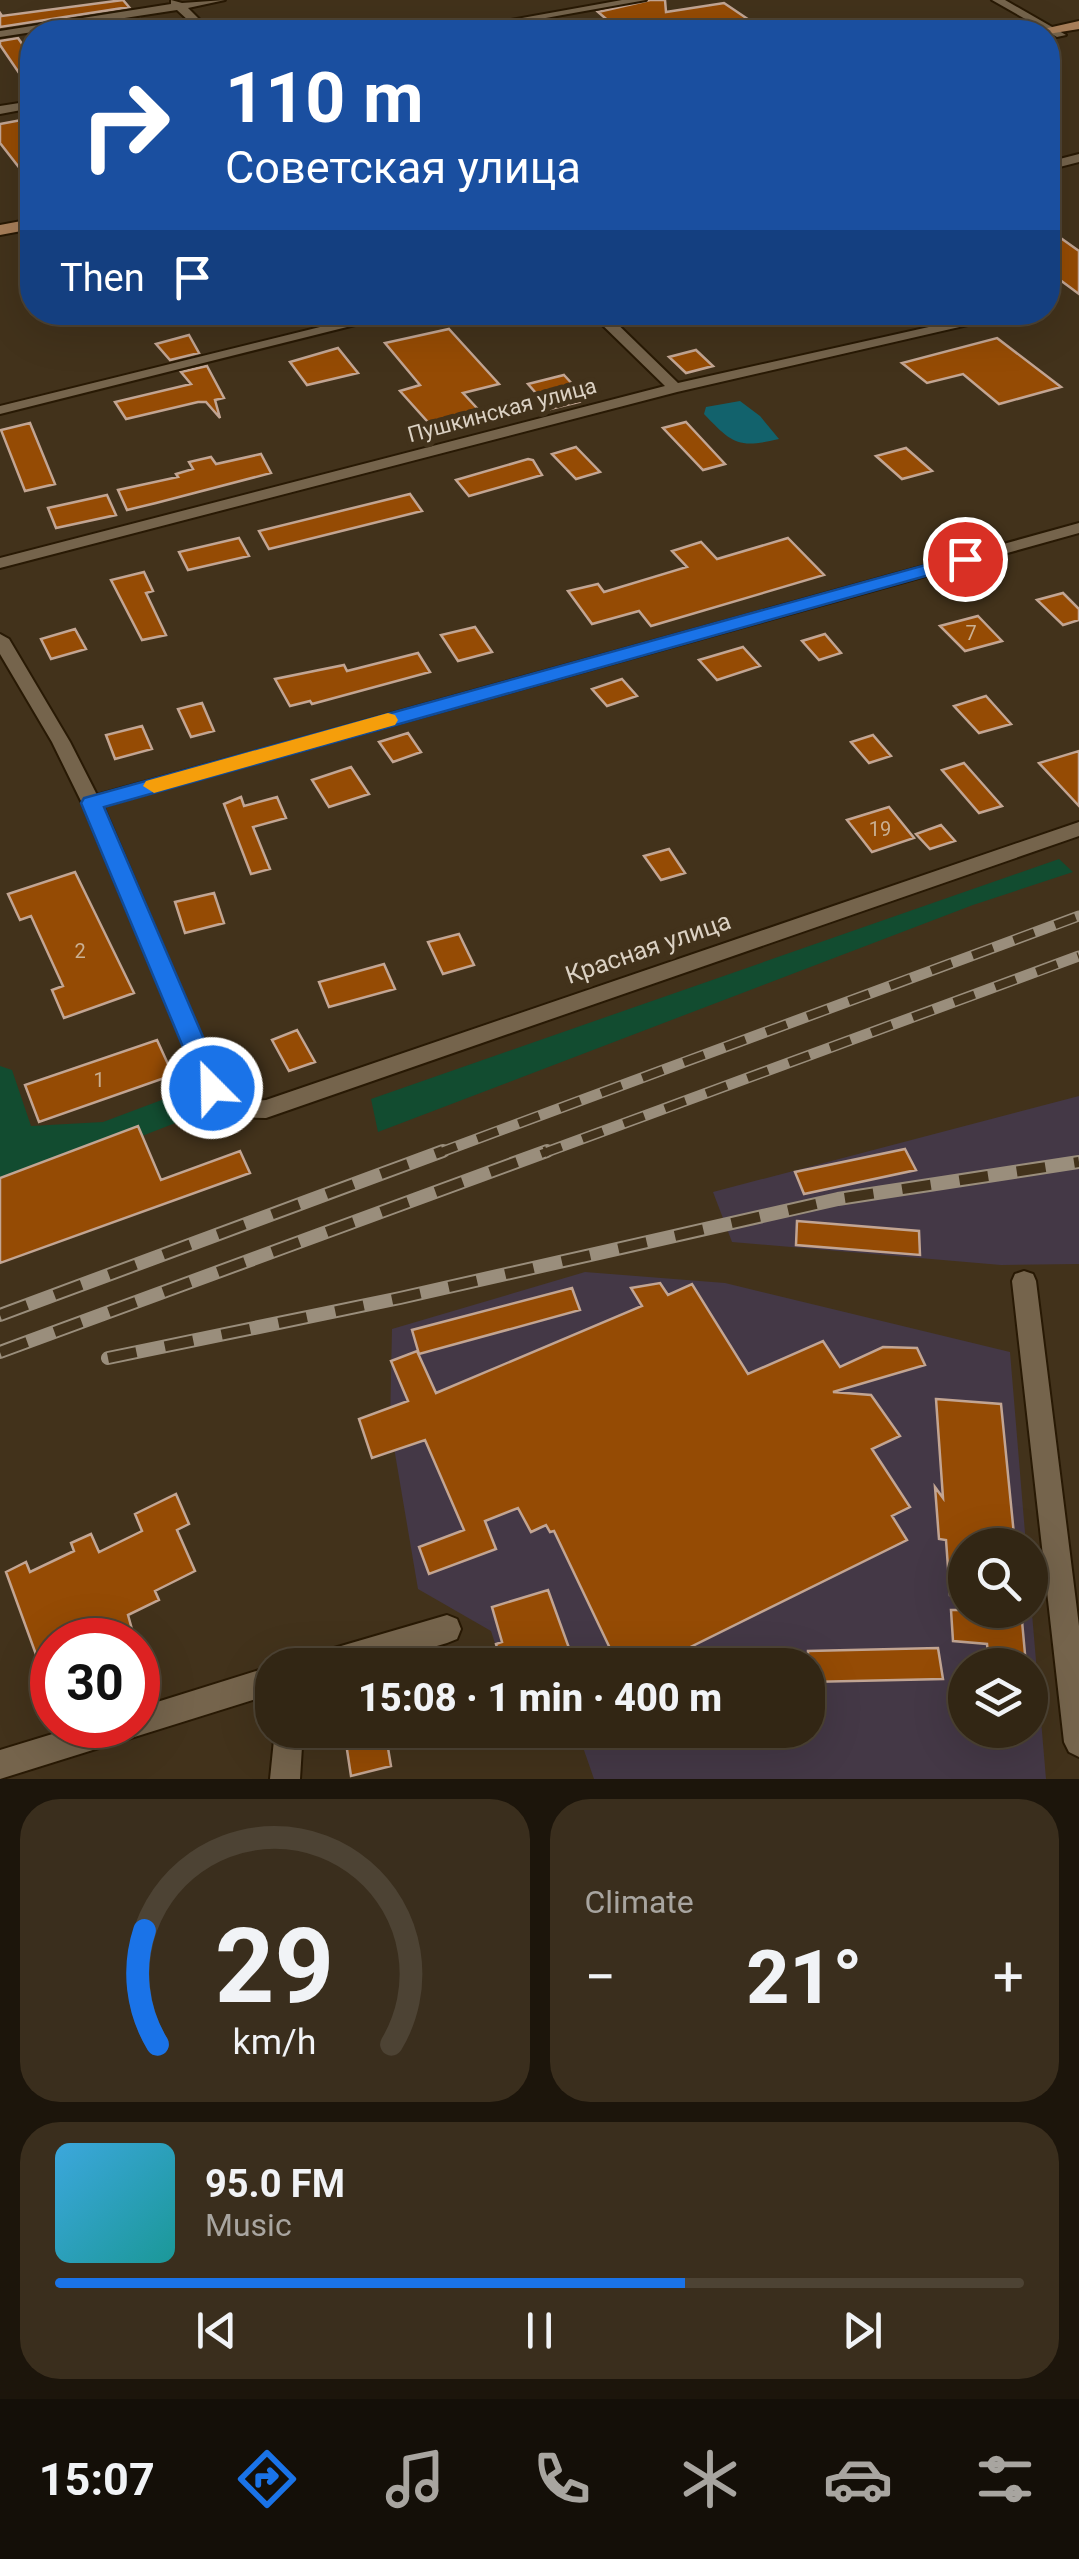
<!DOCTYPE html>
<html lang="en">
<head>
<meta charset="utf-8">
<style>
	body { margin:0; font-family:Roboto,sans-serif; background:#3a2e1d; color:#f1f3f6; height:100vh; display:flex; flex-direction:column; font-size:38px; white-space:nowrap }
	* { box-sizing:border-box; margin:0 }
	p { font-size:32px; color:#a8a5a0 }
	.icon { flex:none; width:55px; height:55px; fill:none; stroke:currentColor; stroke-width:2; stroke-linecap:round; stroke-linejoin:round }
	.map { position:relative; height:1779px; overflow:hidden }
	.panel { display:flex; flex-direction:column; gap:20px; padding:20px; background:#1c150b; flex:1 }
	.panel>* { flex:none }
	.banner { position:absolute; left:20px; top:20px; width:1040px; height:305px; border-radius:40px; box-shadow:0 10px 40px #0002,0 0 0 2px #4d4334; background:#1a4fa0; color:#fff; overflow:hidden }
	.buttons { position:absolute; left:948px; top:1528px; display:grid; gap:20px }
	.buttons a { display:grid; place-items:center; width:100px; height:100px; border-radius:50%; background:#322614; box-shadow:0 10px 40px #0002,0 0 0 2px #4d4334; font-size:50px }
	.speed { position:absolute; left:30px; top:1618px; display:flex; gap:20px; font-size:50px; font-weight:700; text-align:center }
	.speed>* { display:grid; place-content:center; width:130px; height:130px; border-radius:50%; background:#322614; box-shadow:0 10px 40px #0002,0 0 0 2px #4d4334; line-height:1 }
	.speed .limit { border:15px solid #d22; background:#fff; color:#111 }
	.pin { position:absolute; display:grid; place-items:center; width:85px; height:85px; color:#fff; margin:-42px; border:5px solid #fff; border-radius:50%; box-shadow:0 2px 10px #0007 }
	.me { position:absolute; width:110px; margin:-55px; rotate:337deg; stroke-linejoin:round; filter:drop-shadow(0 0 8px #0008) }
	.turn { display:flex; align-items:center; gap:35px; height:210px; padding:0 40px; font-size:45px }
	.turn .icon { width:130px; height:130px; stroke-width:2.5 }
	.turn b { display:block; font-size:70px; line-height:85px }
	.then { display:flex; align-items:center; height:95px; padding:0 40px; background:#0003; gap:20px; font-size:38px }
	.big { font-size:75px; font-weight:800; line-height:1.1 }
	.panel .widget { flex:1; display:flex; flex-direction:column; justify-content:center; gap:15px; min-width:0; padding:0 35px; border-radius:40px; background:#3a2e1d }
	.panel .dial { align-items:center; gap:0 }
	.dial svg { height:260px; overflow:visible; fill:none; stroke:#4d4334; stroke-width:7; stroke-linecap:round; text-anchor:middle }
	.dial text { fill:#f1f3f6; stroke:none }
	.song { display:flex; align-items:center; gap:30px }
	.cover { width:120px; height:120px; border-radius:15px; background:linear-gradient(135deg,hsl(200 70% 55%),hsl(180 70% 35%)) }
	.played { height:10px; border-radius:5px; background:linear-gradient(90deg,#1a73e8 65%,#4d4334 65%) }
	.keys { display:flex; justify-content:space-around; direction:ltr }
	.heat { display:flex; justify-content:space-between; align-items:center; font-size:55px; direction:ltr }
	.panel .tiles { flex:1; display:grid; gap:20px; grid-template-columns:1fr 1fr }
	.widget:last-child { grid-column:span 2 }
	.trip { position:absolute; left:255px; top:1648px; width:570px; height:100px; border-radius:40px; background:#322614; box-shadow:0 10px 40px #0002,0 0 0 2px #4d4334; font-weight:800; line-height:100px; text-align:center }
	.tab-bar { display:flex; height:160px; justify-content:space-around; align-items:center; background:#140f08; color:#a8a5a0 }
	.tab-bar .icon { width:70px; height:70px }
	.tab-bar .active { color:#1a73e8 }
	.tab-bar b { font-size:45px; color:#f1f3f6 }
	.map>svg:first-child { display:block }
	.industrial { fill:#443846; fill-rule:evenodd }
	.green { fill:#124c30 }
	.water { fill:#12626c }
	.building { fill:#954b04; stroke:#c2a593; stroke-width:2.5 }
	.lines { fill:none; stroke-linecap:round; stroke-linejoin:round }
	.minor-casing { stroke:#281904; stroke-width:4 }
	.primary-casing { stroke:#281904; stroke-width:4 }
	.minor { fill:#75644c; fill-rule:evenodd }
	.primary { fill:#a77e59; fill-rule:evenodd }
	.rail-far1-casing { stroke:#9a8e7c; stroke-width:11 }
	.rail-casing { stroke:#9a8e7c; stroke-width:14 }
	.rail-far1 { stroke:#42321b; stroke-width:8; stroke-dasharray:22; stroke-linecap:butt }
	.rail { stroke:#42321b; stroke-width:10; stroke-dasharray:29; stroke-linecap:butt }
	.route { fill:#1a73e8; stroke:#114b97; stroke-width:2.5 }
	.slow { fill:#f59e0b }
	.labels { text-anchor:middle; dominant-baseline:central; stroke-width:10; stroke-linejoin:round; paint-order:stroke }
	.number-label { font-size:20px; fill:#cab093 }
	.far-street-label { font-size:22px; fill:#dbd1c3; stroke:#42321b }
	.street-label { font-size:25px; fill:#dbd1c3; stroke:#42321b }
</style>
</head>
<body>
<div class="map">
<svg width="1079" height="1779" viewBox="0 0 1079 1779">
	<rect width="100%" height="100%" fill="#42321b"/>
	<path class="industrial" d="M1079 1096V1264L1001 1265 732 1242 713 1192Z
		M585 1272 725 1283 1010 1352 1026 1545H965V1610H1030V1590L1046 1779H594L577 1730H808V1665H502L491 1631 418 1589 390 1424 392 1329ZM965 1665H1030V1730H965Z"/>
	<path class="green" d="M1059 859 1073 872 973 905 378 1132 371 1099Z
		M0 1066 12 1070 31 1126 103 1122 175 1095 196 1115 142 1136 137 1126 0 1178Z"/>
	<path class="water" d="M740 401 760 416 779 439C737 449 732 443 704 414L706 407Z"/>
	<path class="building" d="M123 0 129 7 0 27V13L2 16Z
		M650 0H665L666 12 724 3 767 32H613L612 24 598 12Z
		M140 19 151 32H54Z
		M18 38 32 58V92L0 45V41Z
		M32 118V184L0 143V124Z
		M1048 229 1079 251V294L1048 271Z
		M449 329 499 384 463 393 487 419 436 431 400 391 420 385 385 343Z
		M189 335 199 353 170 360 156 344Z
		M997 338 1061 387 999 404 963 374 927 383 902 363Z
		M338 348 358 373 307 385 290 362Z
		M696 350 713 366 686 373 669 357Z
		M207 366 224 398 215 400 220 418 206 402H198L126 419 115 402 191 384 181 372Z
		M564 375 587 400 550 409 528 384Z
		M686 422 725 464 703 470 663 428Z
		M30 423 55 484 25 491 1 430Z
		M576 447 600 472 576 479 552 454Z
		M906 448 932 471 902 479 876 456Z
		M261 454 271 473 156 503 127 510 118 490 178 477 176 474 193 469 189 462 211 457 216 464Z
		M528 459 533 460 542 475 469 496 456 480Z
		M410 494 422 511 269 549 259 531Z
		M107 495 116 515 56 528 48 508Z
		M239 538 249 556 188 570 179 552Z
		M788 538 824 575 651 626 639 611 592 624 568 591 598 584 604 592 687 567 672 551 701 542 717 559Z
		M144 572 153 591 146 593 166 635 142 640 111 580Z
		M1063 593 1079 609V620L1063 625 1037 600Z
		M978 616 1002 641 965 651 940 626Z
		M475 627 492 652 458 661 441 635Z
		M75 629 86 649 51 659 41 639Z
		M825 634 841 653 819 660 802 641Z
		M743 647 760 666 717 680 699 660Z
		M418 653 430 672 312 704 310 701 290 706 275 679 344 665 347 671Z
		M622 679 637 696 607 706 592 689Z
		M986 696 1011 724 979 733 954 706Z
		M202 703 214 731 191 737 178 709Z
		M142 726 152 749 115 759 106 735Z
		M408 733 421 752 393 762 379 742Z
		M873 735 891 756 869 763 851 742Z
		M1079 751V806L1039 763Z
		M964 763 1002 806 979 813 942 770Z
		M351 767 369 794 329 807 312 780Z
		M241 797 244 806 277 797 286 818 253 827 270 869 251 874 224 804Z
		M889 807 914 838 872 852 847 820Z
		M941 825 955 841 930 849 916 834Z
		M669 849 685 873 661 880 644 856Z
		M75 872 134 993 64 1018 52 990 63 986 31 916 20 920 8 894Z
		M214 893 224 923 185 933 175 902Z
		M459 934 474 965 443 974 428 942Z
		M384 964 395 989 329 1007 319 982Z
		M297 1030 315 1062 289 1071 272 1040Z
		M157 1040 173 1075 39 1122 25 1085Z
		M138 1126 161 1180 240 1151 250 1173 0 1263V1178Z
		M905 1149 916 1170 804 1194 795 1172Z
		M797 1221 919 1231 920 1255 796 1245Z
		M660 1283 668 1295 692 1284 748 1374 823 1341 840 1367 883 1347 917 1348 925 1365 833 1392 871 1395 900 1436 872 1449 910 1507 892 1516 907 1540 654 1665H618L554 1531 550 1532 546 1525 531 1532 518 1508 485 1521 496 1549 429 1574 419 1547 464 1530 425 1440 372 1458 359 1419 408 1401 391 1361 417 1351 436 1393 642 1306 631 1288Z
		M572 1288 580 1310 419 1354 412 1330Z
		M936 1399 1001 1404 1015 1545H965V1595H950L946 1540 939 1539 935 1487 943 1498Z
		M176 1494 189 1524 177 1530 195 1571 155 1591 159 1600 128 1615 135 1640H114L110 1624 78 1640H52L50 1693 6 1572 26 1562 30 1572 74 1551 71 1543 91 1534 99 1552 142 1531 135 1514Z
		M548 1590 573 1659 554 1665H502L496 1644 502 1642 492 1607Z
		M951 1610H1021L1026 1665H989L987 1644 953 1641Z
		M938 1648 943 1679 808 1682V1651Z
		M344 1730H385L391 1766 351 1776Z"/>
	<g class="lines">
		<defs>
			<path id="minor" d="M171 0 182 3 225 0 188 8 212 32H201L177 10 0 37V31L171 4Z
				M622 0H646L467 32H445Z
				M992 0H1005L1066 35 1057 37Z
				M32 101V108L0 114V106Z
				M1079 154V162L1048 170V162Z
				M381 312H407L0 414V406Z
				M589 312H605L678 383 996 312H1024L677 392 0 568V558L665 386Z
				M1079 523V533L103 806 221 1083 239 1102 266 1100 1079 822V836L266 1118 226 1117 204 1094 82 803 52 742 0 654V634L9 639 70 742 97 795Z
				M1024 1271 1033 1274 1036 1281 1079 1626V1757L1069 1752 1064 1742 1012 1281 1015 1274Z
				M447 1615 457 1619 461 1629 457 1639 447 1643 372 1665H310L314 1655 324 1651Z
				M272 1666V1694L0 1779V1750L82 1725H138V1708Z
				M275 1730H303L300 1779H270Z"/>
			<path id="primary" d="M1079 21V29L1048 34 1030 32Z
				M32 219V229L0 235V225Z"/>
		</defs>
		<use href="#minor" class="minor-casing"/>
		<use href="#primary" class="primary-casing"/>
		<use href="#minor" class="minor"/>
		<use href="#primary" class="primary"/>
		<defs>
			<path id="rail-far1" d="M436 1154 1079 916
				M541 1154 1079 956"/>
			<path id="rail" d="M0 1315 443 1151
				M0 1352 547 1151
				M108 1358 400 1298 838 1199 1079 1162"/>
		</defs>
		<use href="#rail-far1" class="rail-far1-casing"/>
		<use href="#rail" class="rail-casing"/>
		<use href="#rail-far1" class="rail-far1"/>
		<use href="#rail" class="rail"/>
	</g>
	<path class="route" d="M965 554 974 559 972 563 104 807 225 1088 221 1095H203L81 803 84 798Z"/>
	<path class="slow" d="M388 713 395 715 398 720 395 725 154 793 143 786 146 781Z"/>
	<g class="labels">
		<g class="number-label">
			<text x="971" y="633">7</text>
			<text x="880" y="829">19</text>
			<text x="80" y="951">2</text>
			<text x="99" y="1080">1</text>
		</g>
		<g class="far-street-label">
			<text transform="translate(502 410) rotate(-15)">Пушкинская улица</text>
		</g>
		<g class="street-label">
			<text transform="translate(648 948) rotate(-19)">Красная улица</text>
		</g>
	</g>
</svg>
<div class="buttons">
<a><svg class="icon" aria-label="search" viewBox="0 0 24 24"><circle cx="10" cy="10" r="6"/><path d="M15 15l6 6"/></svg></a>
<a><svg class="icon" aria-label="layers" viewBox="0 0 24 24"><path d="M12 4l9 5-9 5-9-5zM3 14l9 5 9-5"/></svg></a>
</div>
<div class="speed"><div class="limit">30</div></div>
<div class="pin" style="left:965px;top:559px;background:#d93025"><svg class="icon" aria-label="arrive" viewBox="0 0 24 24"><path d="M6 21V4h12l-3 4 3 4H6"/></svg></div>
<svg class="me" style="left:212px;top:1088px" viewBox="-20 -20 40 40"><circle r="17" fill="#1a73e8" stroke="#fff" stroke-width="3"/><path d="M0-11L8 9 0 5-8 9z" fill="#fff"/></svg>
<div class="trip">15:08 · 1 min · 400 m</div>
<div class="banner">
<div class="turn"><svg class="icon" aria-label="right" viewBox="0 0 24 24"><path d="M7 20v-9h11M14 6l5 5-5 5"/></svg><div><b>110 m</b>Советская улица</div></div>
<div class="then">Then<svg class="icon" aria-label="arrive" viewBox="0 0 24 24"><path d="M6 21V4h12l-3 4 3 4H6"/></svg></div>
</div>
</div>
<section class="panel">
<div class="tiles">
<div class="widget dial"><svg viewBox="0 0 100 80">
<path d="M14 69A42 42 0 1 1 86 69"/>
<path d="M14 69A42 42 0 0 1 10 34" stroke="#1a73e8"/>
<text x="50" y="56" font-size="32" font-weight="700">29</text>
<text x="50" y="72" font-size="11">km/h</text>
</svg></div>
<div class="widget"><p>Climate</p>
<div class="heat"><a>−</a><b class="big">21°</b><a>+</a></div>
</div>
<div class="widget">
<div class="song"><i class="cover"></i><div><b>95.0 FM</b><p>Music</p></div></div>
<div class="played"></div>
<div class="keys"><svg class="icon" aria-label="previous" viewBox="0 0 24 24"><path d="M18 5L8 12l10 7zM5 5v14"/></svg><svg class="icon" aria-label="pause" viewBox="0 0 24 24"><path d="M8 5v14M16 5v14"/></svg><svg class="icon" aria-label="next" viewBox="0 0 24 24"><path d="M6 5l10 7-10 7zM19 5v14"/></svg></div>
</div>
</div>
</section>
<nav class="tab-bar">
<b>15:07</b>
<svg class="icon active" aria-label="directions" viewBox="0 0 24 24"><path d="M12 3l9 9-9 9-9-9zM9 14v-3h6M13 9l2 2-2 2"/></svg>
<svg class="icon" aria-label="music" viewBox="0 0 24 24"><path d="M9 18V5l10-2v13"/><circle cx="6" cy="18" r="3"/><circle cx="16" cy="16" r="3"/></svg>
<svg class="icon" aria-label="phone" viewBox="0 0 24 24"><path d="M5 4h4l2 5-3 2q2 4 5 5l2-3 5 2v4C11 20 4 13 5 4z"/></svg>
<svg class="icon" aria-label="climate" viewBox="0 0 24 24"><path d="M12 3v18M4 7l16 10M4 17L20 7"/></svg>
<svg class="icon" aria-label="car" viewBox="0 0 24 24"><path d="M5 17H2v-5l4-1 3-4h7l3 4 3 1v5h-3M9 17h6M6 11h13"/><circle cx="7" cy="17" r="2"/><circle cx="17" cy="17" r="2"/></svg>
<svg class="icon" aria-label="filters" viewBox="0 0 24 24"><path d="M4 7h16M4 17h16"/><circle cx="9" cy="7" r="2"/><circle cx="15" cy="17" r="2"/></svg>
</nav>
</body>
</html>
